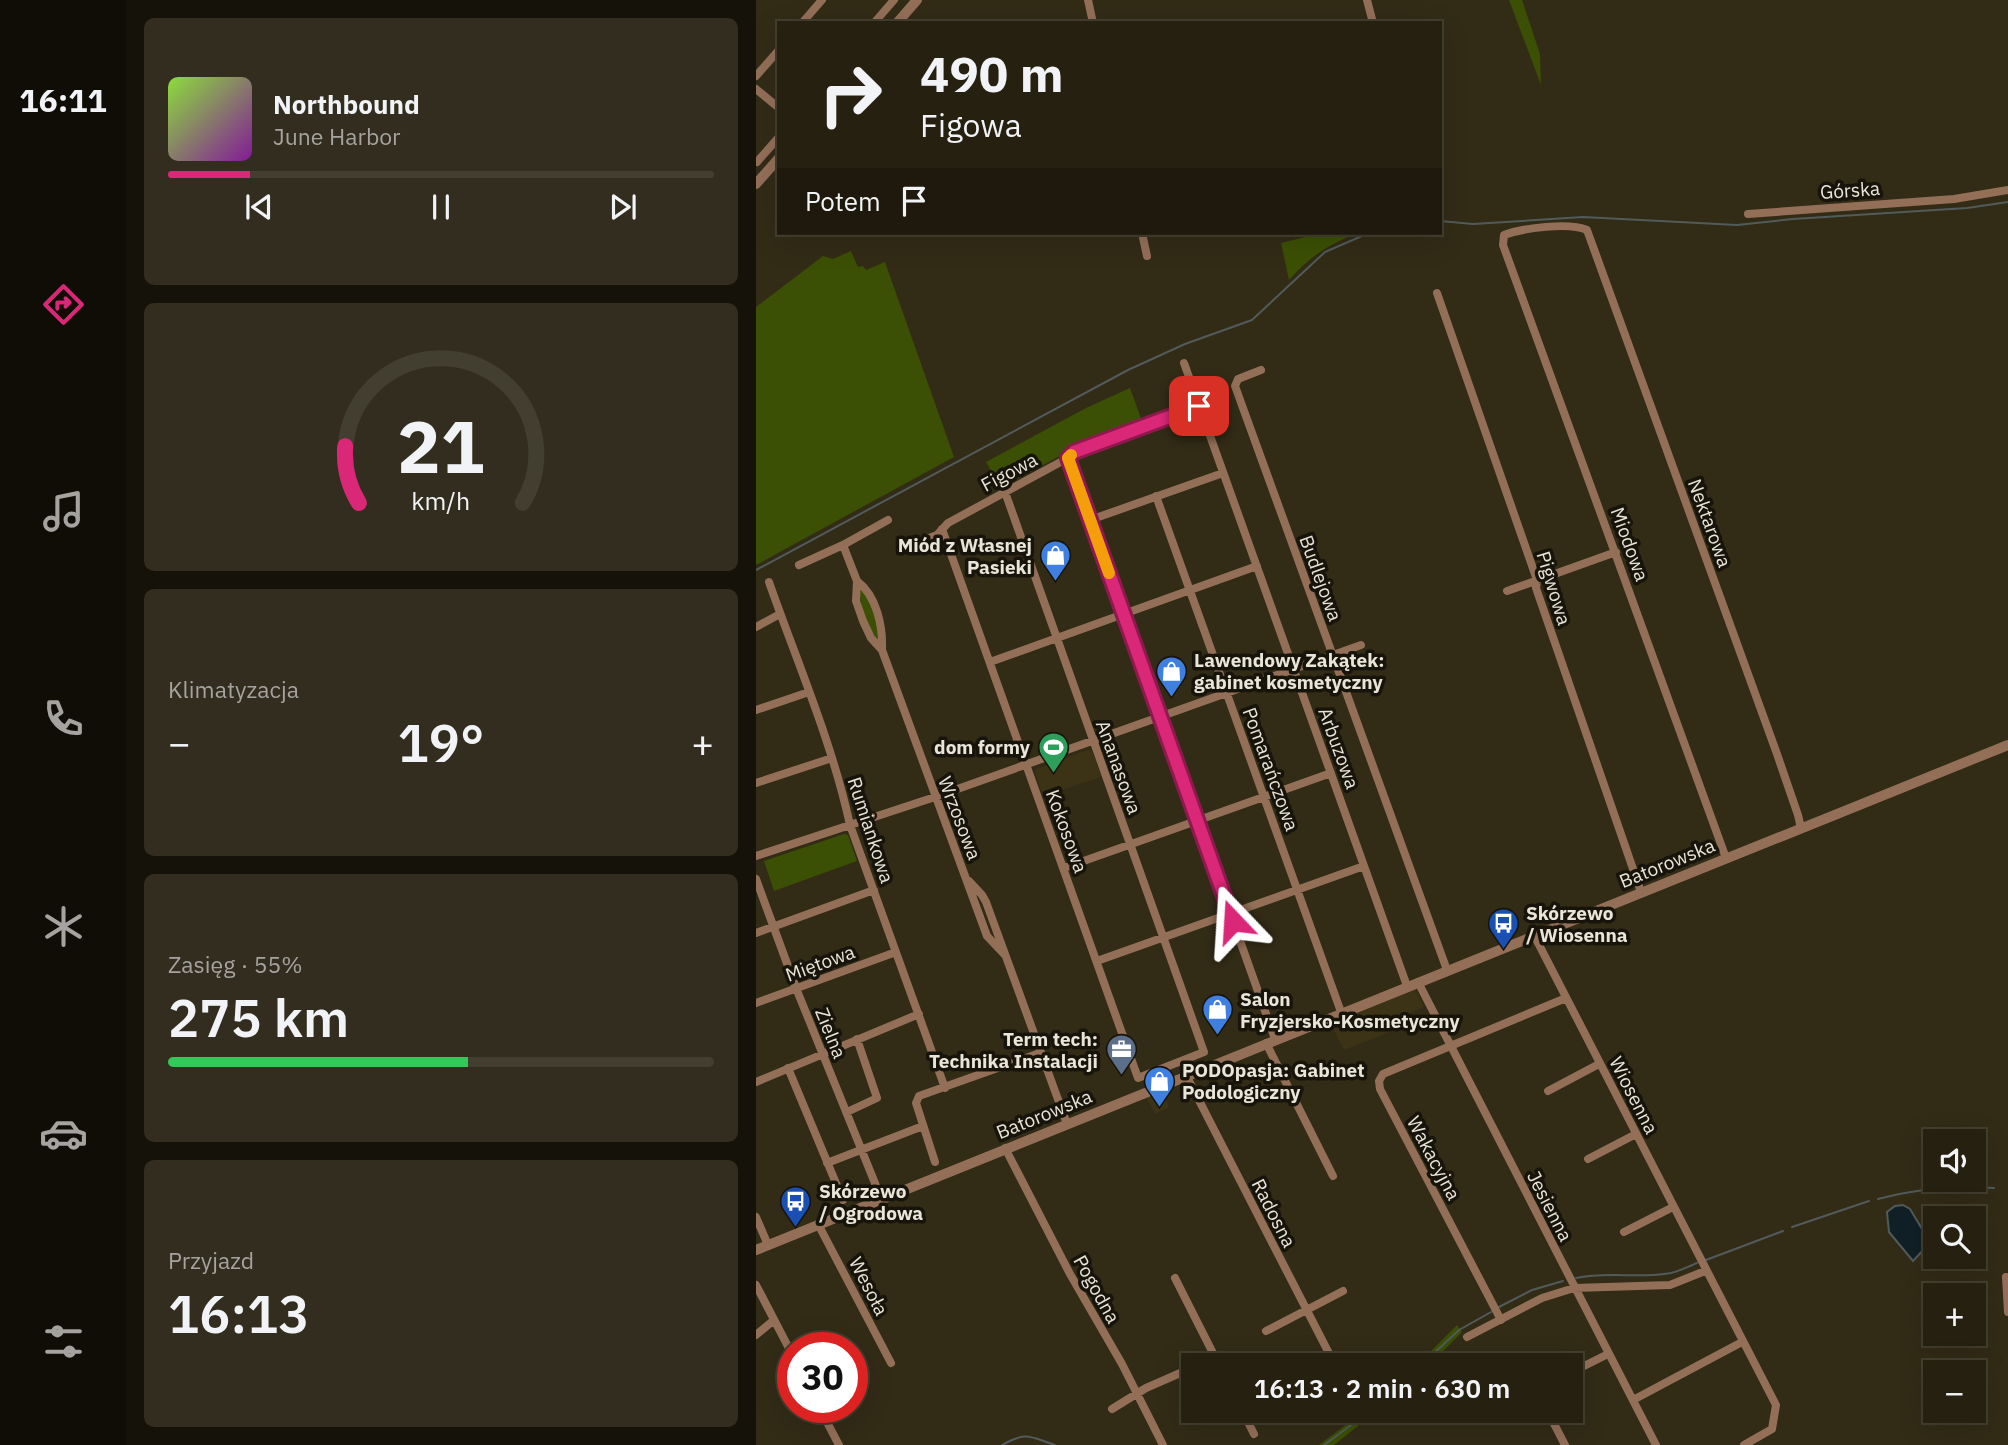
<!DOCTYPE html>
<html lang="pl">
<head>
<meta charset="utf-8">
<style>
	body { margin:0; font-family:"IBM Plex Sans",sans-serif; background:#322d1e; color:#f1f3f6; height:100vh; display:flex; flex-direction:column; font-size:26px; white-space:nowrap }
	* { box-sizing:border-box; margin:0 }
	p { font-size:23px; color:#a4a39f }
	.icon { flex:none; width:38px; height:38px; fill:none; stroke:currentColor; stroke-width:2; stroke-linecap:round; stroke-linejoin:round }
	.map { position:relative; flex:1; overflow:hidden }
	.details { display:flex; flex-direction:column; gap:18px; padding:18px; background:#151209; width:630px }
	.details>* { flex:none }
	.hud { position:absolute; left:21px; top:21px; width:665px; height:214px; border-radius:0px; box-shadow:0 7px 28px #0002,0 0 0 2px #423e30; background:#262010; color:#f1f3f6; overflow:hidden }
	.tools { position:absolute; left:1167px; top:1129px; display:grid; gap:14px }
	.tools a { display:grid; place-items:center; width:63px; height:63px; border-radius:0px; background:#262010; box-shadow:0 7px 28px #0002,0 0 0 2px #423e30; font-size:35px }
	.speed { position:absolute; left:21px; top:1332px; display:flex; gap:14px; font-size:35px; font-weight:700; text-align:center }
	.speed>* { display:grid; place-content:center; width:91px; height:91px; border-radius:50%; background:#262010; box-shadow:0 7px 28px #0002,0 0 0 2px #423e30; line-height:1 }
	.speed .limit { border:10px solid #d22; background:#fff; color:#111 }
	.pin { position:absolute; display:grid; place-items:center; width:60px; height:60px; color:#fff; margin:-30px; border-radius:14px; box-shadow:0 4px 10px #0006 }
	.me { position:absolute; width:77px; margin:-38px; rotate:340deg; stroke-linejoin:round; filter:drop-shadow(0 0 5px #0008) }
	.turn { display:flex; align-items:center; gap:24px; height:147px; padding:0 28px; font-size:32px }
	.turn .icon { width:91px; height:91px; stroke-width:2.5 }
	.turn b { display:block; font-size:49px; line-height:60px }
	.then { display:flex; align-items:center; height:66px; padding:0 28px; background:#0003; gap:14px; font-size:26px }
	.big { font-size:52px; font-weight:600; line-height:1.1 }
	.details .card { flex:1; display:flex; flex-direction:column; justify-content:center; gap:10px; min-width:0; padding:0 24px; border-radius:10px; background:#322d1e }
	.details .dial { align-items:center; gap:0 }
	.dial svg { height:182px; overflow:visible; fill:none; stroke:#423e30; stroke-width:7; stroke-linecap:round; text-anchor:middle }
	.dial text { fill:#f1f3f6; stroke:none }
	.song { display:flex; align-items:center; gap:21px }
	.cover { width:84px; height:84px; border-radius:10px; background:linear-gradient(135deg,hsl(90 70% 55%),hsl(290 70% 35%)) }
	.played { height:7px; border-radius:4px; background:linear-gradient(90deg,#db2777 15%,#423e30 15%) }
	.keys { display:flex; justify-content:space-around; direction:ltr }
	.heat { display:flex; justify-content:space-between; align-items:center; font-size:38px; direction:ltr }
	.charge { height:10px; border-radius:5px; background:linear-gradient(90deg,#34c759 55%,#423e30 0) }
	.trip { position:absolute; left:425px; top:1353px; width:402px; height:70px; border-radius:0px; background:#262010; box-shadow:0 7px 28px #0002,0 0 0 2px #423e30; font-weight:600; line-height:70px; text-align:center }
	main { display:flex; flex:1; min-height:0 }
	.menu { display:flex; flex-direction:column; width:126px; justify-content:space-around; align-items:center; background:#0f0d06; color:#a4a39f }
	.menu .icon { width:49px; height:49px }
	.menu .active { color:#db2777 }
	.menu b { font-size:32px; color:#f1f3f6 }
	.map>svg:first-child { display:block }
	.built { fill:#3c3317 }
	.green { fill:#3b5004 }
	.water { fill:#102026; stroke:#515b5b; stroke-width:2 }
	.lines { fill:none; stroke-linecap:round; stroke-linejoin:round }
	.stream { stroke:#515b5b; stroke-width:2 }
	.minor { stroke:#936f58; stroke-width:8 }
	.tertiary { stroke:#936f58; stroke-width:10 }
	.route-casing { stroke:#8e194d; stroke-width:18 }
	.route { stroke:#db2777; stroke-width:12 }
	.slow { stroke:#f59e0b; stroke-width:12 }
	.labels { text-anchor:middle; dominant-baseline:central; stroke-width:7; stroke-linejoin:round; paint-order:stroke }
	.street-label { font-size:19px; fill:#e9e5d8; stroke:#17140b }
	.poi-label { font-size:19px; font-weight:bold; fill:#e9e5d8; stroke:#17140b; text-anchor:start }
</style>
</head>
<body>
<main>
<nav class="menu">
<b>16:11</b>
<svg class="icon active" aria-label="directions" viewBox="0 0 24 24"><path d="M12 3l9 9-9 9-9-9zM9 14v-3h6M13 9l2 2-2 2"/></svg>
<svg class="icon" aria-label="music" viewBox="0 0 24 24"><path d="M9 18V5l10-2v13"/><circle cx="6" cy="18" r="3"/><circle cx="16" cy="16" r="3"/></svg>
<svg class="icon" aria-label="phone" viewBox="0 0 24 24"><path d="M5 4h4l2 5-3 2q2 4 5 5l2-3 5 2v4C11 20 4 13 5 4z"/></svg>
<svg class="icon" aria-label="climate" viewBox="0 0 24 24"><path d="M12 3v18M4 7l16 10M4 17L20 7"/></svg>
<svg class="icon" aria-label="car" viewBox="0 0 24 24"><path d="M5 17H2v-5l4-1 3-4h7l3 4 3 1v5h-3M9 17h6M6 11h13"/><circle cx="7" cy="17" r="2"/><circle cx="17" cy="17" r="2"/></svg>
<svg class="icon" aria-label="filters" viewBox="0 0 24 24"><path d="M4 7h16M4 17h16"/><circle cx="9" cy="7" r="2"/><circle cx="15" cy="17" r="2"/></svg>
</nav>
<section class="details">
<div class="card">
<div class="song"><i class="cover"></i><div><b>Northbound</b><p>June Harbor</p></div></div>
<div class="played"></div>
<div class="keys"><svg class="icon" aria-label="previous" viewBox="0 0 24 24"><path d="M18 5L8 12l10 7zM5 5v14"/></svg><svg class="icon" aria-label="pause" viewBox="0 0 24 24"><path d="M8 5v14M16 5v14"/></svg><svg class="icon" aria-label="next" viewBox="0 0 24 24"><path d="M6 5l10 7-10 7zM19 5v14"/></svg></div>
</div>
<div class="card dial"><svg viewBox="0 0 100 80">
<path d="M14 69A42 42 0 1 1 86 69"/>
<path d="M14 69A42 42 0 0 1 8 44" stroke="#db2777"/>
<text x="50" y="56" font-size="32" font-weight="700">21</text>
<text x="50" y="72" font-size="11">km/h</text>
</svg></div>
<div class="card"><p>Klimatyzacja</p>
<div class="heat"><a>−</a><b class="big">19°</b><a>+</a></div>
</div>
<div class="card"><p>Zasięg · 55%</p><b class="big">275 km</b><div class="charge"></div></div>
<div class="card"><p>Przyjazd</p><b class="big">16:13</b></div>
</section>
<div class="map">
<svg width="1252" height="1445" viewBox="0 0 1252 1445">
	<rect width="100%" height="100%" fill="#322b16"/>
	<path class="built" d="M331 750 336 751 345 777 287 796 279 773 280 769Z
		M659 988 668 1007 635 1021 639 1030 588 1050 574 1023Z
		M412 1088 413 1095 409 1098 413 1107 399 1114 390 1097Z"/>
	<path class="green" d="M753 0H766L784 54 785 85Z
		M566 233H591L592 237C568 247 551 260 533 280L525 243Z
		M95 251 102 267 107 266 110 270 129 262 198 457 0 565V307L67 256 77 259Z
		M374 388 386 421 309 449 302 457 245 488 230 462 330 408Z
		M103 586 108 589 124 629 123 642C110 626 104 607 103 586Z
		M88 834 92 835 101 861 18 891 8 861Z
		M701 1325 706 1332 673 1365H661Z
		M608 1411H621L578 1445H563Z"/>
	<path class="water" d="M1147 1205 1154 1209 1172 1239 1170 1247 1157 1261 1133 1232 1131 1212 1139 1206Z"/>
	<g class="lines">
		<path class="stream" d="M684 221 717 224 827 217 981 225 1037 219 1211 208 1252 202
			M0 570 372 370 429 344 496 320 569 252 613 233
			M1122 1199C1160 1189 1199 1185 1238 1188
			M1036 1227 1113 1201
			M950 1260 1027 1231
			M820 1278C851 1271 884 1279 915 1273 924 1271 933 1266 941 1263
			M743 1307 776 1290 807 1281
			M677 1354 703 1330 735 1312
			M665 1365 672 1358
			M610 1414 614 1410
			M246 1445C271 1431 274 1437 299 1445
			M568 1445 606 1417"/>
		<path class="minor" d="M332 0 337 23
			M611 0 617 23
			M46 23 66 0
			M118 23 138 0
			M0 76 23 50
			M0 89 23 108
			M1 162 23 137
			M992 214 1198 199 1252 190
			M386 233 391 256
			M681 293 781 580 780 588 885 892
			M428 363 651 986
			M505 370 482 379 479 386 691 970
			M312 458 519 1039
			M400 496 585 1012
			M334 520 467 473
			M186 529 382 1078 448 1052 249 492
			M160 543 181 535 192 523 312 458 318 452 444 406
			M87 545 101 581 100 601 107 621 115 638 126 650
			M43 565 87 545 132 520
			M101 581C121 596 127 627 126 650L231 936 249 955
			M13 582C41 662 76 742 94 825L189 1088
			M751 591 860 552
			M0 627 24 614
			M234 662 501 566
			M0 710 53 692
			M0 783 76 758
			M0 856 179 797 605 645
			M970 858 747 245 748 235C767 228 813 222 831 230L1021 754 1042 815 1045 828
			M308 868 575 773
			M0 879 40 988 125 1198
			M213 881 226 895 230 902 311 1124
			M0 933 118 890
			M778 935 1020 1405 1016 1429 988 1445
			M341 961 608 866
			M662 982 900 1445
			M0 1003 140 952
			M510 1043 577 1176
			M32 1068 87 1200
			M430 1075 579 1365
			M0 1082 163 1014
			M792 1091 843 1064
			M91 1112 121 1098 101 1039
			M249 1148 314 1274 366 1364 407 1445
			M832 1159 880 1134
			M179 1162 160 1103 163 1096 284 1053
			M71 1163 167 1126
			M0 1217 12 1245
			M62 1224 135 1363
			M868 1232 917 1207
			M1250 1277 1252 1312
			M419 1278 463 1365
			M0 1285 37 1356
			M745 1320 624 1089 623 1081 627 1074 810 998
			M510 1331 587 1291
			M0 1335 18 1320
			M711 1337 786 1298 818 1288 914 1285 949 1271
			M441 1365 459 1356
			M816 1372 852 1354
			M877 1400 986 1342
			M63 1407 83 1445
			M356 1409 390 1388 438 1367
			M486 1410 498 1434
			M602 1410 603 1413
			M791 1410 809 1445"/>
		<path class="tertiary" d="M141 23 161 0
			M0 184 23 158
			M0 1250 1252 745"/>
	</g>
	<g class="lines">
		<defs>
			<path id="route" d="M443 406 318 452 312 458 477 921"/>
		</defs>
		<use href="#route" class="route-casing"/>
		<use href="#route" class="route"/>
		<path class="slow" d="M315 455 312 458 353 573"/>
	</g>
	<defs>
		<symbol id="shop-pin" viewBox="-11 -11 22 30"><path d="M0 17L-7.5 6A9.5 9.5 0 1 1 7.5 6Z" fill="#3f7fe0" stroke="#17140b"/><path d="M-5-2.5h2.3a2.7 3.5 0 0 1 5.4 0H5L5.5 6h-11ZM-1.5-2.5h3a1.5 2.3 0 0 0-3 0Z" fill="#fff"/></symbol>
		<symbol id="stadium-pin" viewBox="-11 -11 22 30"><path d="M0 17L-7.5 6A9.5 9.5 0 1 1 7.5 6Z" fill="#2e9e5b" stroke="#17140b"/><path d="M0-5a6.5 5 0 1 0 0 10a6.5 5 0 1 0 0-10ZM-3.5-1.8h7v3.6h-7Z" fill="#fff"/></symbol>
		<symbol id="bus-pin" viewBox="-11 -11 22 30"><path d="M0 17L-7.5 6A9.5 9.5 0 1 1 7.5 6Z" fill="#1a4fb4" stroke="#17140b"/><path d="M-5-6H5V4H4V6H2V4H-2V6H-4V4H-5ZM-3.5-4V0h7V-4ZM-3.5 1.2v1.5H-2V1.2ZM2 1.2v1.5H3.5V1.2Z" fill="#fff"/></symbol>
		<symbol id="office-pin" viewBox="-11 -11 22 30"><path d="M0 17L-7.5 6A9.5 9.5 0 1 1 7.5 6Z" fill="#5c6f8a" stroke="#17140b"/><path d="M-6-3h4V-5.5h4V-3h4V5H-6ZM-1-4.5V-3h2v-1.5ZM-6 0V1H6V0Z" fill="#fff"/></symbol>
	</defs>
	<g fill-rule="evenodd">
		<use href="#shop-pin" x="282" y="538" width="35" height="47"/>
		<use href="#shop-pin" x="398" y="654" width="35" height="47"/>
		<use href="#stadium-pin" x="280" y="730" width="35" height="47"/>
		<use href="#bus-pin" x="730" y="906" width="35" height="47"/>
		<use href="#shop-pin" x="444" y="992" width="35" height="47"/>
		<use href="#office-pin" x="348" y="1032" width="35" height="47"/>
		<use href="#shop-pin" x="386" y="1064" width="35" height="47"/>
		<use href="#bus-pin" x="22" y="1184" width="35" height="47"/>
	</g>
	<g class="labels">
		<g class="street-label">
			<text transform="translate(1094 190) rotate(-4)">Górska</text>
			<text transform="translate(253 472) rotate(-28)">Figowa</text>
			<text transform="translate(954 523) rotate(70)">Nektarowa</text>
			<text transform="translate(874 544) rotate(70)">Miodowa</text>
			<text transform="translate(565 578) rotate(70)">Budlejowa</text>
			<text transform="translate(798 588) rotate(73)">Pigwowa</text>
			<text transform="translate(583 748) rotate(70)">Arbuzowa</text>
			<text transform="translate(363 767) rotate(70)">Ananasowa</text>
			<text transform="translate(515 769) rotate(70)">Pomarańczowa</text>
			<text transform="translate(204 818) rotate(69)">Wrzosowa</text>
			<text transform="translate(115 830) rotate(72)">Rumiankowa</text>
			<text transform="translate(311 831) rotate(70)">Kokosowa</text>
			<text transform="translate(911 863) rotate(-22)">Batorowska</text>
			<text transform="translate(64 963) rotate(-20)">Miętowa</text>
			<text transform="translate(75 1033) rotate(68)">Zielna</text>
			<text transform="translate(878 1095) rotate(63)">Wiosenna</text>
			<text transform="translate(288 1114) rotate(-22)">Batorowska</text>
			<text transform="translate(678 1158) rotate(62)">Wakacyjna</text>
			<text transform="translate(794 1206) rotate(63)">Jesienna</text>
			<text transform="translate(518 1213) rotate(63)">Radosna</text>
			<text transform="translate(113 1286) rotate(63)">Wesoła</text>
			<text transform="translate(341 1289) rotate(61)">Pogodna</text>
		</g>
		<g class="poi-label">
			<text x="276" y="545" text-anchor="end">Miód z Własnej<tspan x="276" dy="22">Pasieki</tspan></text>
			<text x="438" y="660">Lawendowy Zakątek:<tspan x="438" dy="22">gabinet kosmetyczny</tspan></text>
			<text x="274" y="747" text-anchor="end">dom formy</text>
			<text x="770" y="913">Skórzewo<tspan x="770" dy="22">/ Wiosenna</tspan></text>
			<text x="484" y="999">Salon<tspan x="484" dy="22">Fryzjersko-Kosmetyczny</tspan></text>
			<text x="342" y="1039" text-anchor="end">Term tech:<tspan x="342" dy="22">Technika Instalacji</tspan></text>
			<text x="426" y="1070">PODOpasja: Gabinet<tspan x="426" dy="22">Podologiczny</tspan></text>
			<text x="63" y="1191">Skórzewo<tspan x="63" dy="22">/ Ogrodowa</tspan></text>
		</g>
	</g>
</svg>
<div class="tools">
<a><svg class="icon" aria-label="sound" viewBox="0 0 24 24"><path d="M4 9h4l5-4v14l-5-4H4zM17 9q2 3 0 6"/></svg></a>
<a><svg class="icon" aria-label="search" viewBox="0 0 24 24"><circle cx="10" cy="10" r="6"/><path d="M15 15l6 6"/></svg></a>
<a>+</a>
<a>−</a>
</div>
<div class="speed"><div class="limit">30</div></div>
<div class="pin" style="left:443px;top:406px;background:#d93025"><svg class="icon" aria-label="arrive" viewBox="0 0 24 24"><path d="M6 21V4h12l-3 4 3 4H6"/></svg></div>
<svg class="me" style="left:477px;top:921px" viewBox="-20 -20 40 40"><path d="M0-17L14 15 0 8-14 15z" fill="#db2777" stroke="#fff" stroke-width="4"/></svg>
<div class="trip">16:13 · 2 min · 630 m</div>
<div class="hud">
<div class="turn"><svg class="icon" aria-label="right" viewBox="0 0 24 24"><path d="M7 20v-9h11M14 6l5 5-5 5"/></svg><div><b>490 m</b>Figowa</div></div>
<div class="then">Potem<svg class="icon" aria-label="arrive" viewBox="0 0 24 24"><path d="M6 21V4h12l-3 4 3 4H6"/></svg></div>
</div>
</div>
</main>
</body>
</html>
